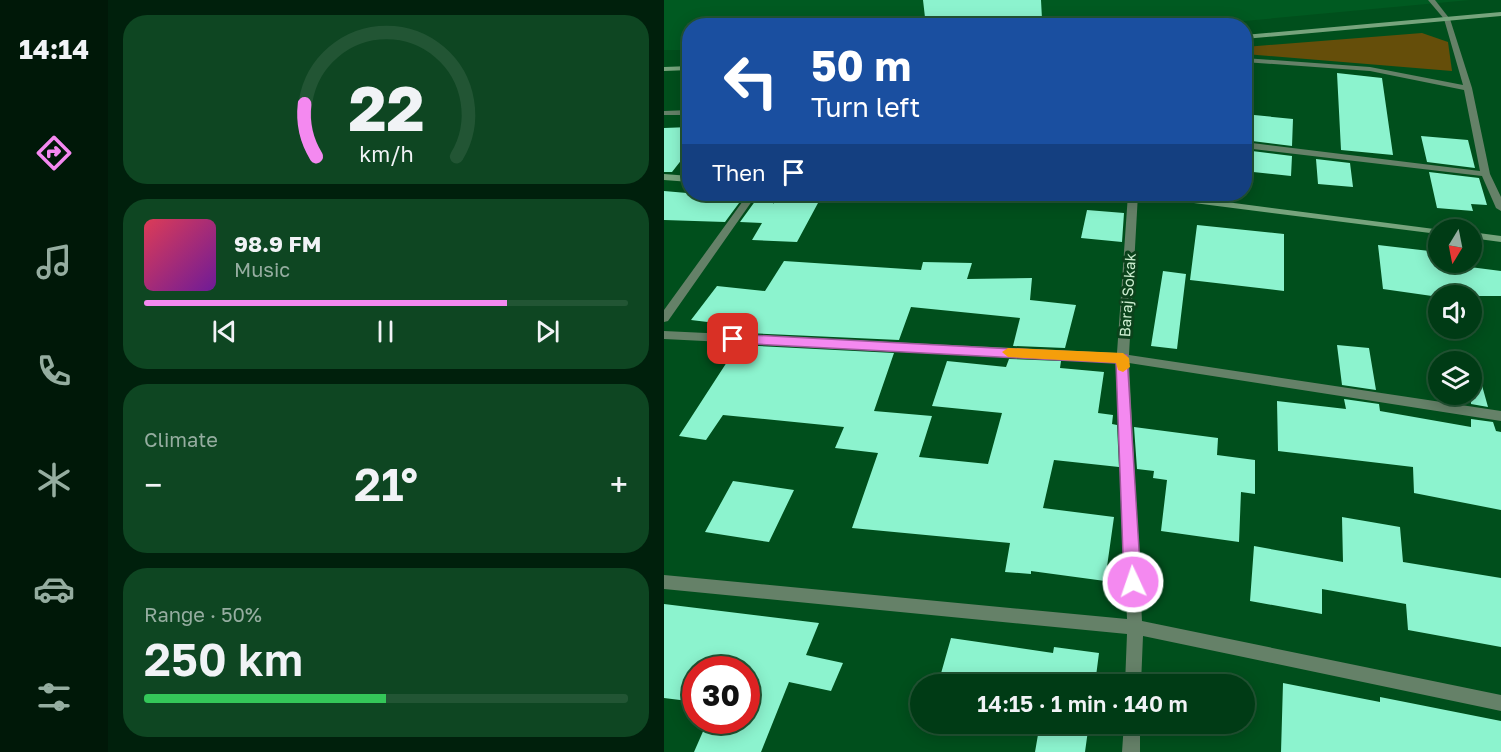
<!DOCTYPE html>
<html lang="en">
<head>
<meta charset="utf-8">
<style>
	body { margin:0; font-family:"Golos Text",sans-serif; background:#0e4622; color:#f1f3f6; height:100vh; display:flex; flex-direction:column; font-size:22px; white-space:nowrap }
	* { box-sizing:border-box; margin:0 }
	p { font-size:20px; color:#95ada0 }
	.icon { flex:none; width:33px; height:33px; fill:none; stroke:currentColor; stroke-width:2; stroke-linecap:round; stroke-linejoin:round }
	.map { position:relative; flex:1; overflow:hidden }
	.details { display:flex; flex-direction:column; gap:15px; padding:15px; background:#00200c; width:556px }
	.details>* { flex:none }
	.guide { position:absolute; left:18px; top:18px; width:570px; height:183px; border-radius:24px; box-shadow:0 3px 15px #0003,0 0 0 2px #225534; background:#1a4fa0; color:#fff; overflow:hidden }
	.needle { width:39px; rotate:190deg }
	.fabs { position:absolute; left:764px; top:219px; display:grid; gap:12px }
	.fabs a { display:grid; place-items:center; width:54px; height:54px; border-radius:50%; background:#003b15; box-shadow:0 3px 15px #0003,0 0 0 2px #225534; font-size:30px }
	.speed { position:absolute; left:18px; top:656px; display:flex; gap:12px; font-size:30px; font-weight:700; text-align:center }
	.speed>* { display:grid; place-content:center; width:78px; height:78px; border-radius:50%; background:#003b15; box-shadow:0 3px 15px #0003,0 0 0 2px #225534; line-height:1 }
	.speed .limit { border:9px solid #d22; background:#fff; color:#111 }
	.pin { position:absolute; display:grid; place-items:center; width:51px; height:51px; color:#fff; margin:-26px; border-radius:12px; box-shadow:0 3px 9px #0006 }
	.me { position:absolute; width:66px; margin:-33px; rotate:357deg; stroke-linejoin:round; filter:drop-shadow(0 0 4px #0008) }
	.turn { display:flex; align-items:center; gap:21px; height:126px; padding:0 30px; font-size:27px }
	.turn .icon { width:78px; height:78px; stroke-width:2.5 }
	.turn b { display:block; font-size:42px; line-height:51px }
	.then { display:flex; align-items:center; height:57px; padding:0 30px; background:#0003; gap:12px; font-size:22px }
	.big { font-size:45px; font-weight:600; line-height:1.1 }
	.details .card { flex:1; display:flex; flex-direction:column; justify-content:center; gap:9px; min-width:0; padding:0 21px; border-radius:24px; background:#0e4622 }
	.details .dial { align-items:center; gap:0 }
	.dial svg { height:156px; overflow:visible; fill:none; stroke:#225534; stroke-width:7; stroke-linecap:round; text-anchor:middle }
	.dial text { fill:#f1f3f6; stroke:none }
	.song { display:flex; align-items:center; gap:18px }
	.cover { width:72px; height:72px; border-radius:9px; background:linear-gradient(135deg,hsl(350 70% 55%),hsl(280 70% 35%)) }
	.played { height:6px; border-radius:3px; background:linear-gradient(90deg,#f489f0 75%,#225534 75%) }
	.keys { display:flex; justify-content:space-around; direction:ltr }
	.heat { display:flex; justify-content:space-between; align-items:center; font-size:33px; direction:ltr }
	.charge { height:9px; border-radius:4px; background:linear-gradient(90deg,#34c759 50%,#225534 0) }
	.trip { position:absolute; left:246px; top:674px; width:345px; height:60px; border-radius:30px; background:#003b15; box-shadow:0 3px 15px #0003,0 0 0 2px #225534; font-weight:600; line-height:60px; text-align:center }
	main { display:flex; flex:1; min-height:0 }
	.tab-bar { display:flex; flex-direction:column; width:108px; justify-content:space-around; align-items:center; background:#001808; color:#95ada0 }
	.tab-bar .icon { width:42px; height:42px }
	.tab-bar .current { color:#f489f0 }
	.tab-bar b { font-size:27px; color:#f1f3f6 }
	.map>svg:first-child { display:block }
	.built { fill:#005a21 }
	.green { fill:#654e0a }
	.building { fill:#8cf3ce }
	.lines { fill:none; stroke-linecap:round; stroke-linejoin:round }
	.lane { fill:#658168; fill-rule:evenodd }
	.street { fill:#658168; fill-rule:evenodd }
	.secondary { fill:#77a47d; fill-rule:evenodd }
	.route { fill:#f489f0; stroke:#9f599c; stroke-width:1.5 }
	.slow { fill:#f59e0b }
	.labels { text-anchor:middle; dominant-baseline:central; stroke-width:6; stroke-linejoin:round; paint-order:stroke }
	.street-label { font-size:15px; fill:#cbedcf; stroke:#0b421b }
</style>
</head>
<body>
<main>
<nav class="tab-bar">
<b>14:14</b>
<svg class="icon current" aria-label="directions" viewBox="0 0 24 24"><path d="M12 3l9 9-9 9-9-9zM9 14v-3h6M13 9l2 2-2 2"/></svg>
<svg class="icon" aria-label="music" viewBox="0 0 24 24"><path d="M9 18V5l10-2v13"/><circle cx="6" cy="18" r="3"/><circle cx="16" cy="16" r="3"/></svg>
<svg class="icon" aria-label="phone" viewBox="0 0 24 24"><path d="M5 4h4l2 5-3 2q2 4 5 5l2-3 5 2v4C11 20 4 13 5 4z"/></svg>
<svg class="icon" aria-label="climate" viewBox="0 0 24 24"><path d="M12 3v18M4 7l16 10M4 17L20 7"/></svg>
<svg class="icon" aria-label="car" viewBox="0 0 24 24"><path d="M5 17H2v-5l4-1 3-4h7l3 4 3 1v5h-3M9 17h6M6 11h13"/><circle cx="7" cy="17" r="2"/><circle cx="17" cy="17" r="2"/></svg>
<svg class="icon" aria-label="filters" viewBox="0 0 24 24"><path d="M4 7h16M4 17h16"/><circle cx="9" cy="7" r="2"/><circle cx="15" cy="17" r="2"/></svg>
</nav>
<section class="details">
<div class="card dial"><svg viewBox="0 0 100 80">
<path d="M14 69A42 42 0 1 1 86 69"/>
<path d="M14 69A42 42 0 0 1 8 42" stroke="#f489f0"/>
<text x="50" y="56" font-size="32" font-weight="700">22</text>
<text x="50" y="72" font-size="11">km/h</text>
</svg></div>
<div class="card">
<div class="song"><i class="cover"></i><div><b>98.9 FM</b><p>Music</p></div></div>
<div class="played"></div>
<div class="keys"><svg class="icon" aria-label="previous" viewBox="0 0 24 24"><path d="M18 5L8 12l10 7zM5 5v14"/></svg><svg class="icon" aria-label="pause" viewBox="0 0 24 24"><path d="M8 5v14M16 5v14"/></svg><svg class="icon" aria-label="next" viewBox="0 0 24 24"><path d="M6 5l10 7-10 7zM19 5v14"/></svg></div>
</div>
<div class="card"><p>Climate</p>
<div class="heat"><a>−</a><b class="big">21°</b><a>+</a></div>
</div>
<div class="card"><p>Range · 50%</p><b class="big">250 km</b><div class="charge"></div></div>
</section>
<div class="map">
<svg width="837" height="752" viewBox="0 0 837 752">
	<rect width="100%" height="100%" fill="#004f1c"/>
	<path class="built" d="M0 0H806L526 26H26L25 50H0Z"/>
	<path class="green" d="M758 33 784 42 788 71 581 54V47Z"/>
	<path class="building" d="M259 0H377L378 19 262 26Z
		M673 73 718 78 729 155 677 150Z
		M580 114 629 119 628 146 580 140Z
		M26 127V149L8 172H0V128Z
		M757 136 804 140 811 168 763 162Z
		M580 150 628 156 627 176 580 171Z
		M652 159 686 163 689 187 654 184Z
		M765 172 815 178 823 205 807 204 809 211 773 208Z
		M0 191 69 197 78 199 61 222 0 220Z
		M92 200 109 201V204L111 201 154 203 133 242 88 240 98 223 76 222Z
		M423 210 460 213 458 242 417 238Z
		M533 225 620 234V291L526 280Z
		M714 245 774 252V262H797L798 266 837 271V296H768L719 289Z
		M120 261 257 270 259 262 308 263 303 279 368 278 366 300 412 305 401 348 349 346 356 318 247 307 235 340 82 333 85 327 27 320 53 286 101 291Z
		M499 271 522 274 513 349 487 346Z
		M74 345 230 353 210 411 268 416 255 457 324 464 338 413 268 406 283 361 342 367 345 359 397 361 396 368 440 372 434 413 449 415 448 424 453 425 455 467 390 460 379 508 450 517 441 581 367 571V574L341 572 346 543 188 528 214 453 171 448 180 427 59 415 42 440 15 436Z
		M673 345 705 348 712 390 678 385Z
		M814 371 824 407 807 404V372Z
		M680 399 715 404 716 411 807 427V419L829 422 832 431 837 432V510L750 493 749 467 614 451 613 401 682 409Z
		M470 427 554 438 553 455 591 460V494L577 492 575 542 497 531 503 480 489 478 490 471 473 469Z
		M69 481 130 490 105 542 41 532Z
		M678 517 736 527 739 562 837 578V647L744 630 742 604 658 589V614L586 601 590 546 679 562Z
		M0 604 155 623 142 655 179 663 167 691 125 682 97 752H30L44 720H82V669H32V702L0 698Z
		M287 638 389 653 390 647 435 653 431 684H274Z
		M619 683 716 702V697L837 721V752H617Z
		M376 723H425L421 752H371Z"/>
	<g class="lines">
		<path class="lane" d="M764 0H771L785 18V20H781Z"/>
		<path class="street" d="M783 17 786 19 808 88 826 174 837 197V211L832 208 818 176 580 148V142L816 171 800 90 706 71 580 62V58L706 67 799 85 780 19Z
			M26 110V115H0V111Z
			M84 194H93L4 321 0 322V310Z
			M464 194H474L465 355 837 411V421L465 363 478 621 837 695V711L479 636 477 684H461L463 634 0 589V575L463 619 453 362 0 339V331L453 353Z
			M460 723H476V752H458Z"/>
		<path class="secondary" d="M837 12V16L580 39V35Z
			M26 66V70L0 71V67Z
			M0 174 26 176V182L0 180Z
			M478 194H501L778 230H774V234L483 197Z
			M807 232 837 236V242L807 238Z"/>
	</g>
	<path class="route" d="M69 334 463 355 477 582 475 588 469 590 463 588 460 582 452 363 69 343 62 339Z"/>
	<path class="slow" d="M344 348 459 353 465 358 466 367 459 372 454 370 452 363 344 357 338 352Z"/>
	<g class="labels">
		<g class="street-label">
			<text transform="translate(463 295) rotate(-86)">Baraj Sokak</text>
		</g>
	</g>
</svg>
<div class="fabs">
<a><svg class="needle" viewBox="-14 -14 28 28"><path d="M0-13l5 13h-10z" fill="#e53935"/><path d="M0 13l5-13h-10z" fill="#95ada0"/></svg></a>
<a><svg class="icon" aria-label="sound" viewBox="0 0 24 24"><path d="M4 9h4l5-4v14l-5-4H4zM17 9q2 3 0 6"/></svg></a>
<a><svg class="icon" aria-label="layers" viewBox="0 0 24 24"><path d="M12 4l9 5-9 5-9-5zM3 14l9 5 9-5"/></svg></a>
</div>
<div class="speed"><div class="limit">30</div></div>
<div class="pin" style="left:69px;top:339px;background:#d93025"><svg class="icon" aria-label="arrive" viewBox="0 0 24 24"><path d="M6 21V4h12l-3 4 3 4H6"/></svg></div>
<svg class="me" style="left:469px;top:582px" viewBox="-20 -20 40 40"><circle r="17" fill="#f489f0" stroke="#fff" stroke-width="3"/><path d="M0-11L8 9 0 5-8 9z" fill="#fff"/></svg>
<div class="trip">14:15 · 1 min · 140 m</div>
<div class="guide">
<div class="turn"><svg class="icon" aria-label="left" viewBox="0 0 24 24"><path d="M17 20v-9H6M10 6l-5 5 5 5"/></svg><div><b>50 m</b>Turn left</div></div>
<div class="then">Then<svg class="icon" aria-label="arrive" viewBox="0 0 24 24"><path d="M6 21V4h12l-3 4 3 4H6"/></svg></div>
</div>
</div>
</main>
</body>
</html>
